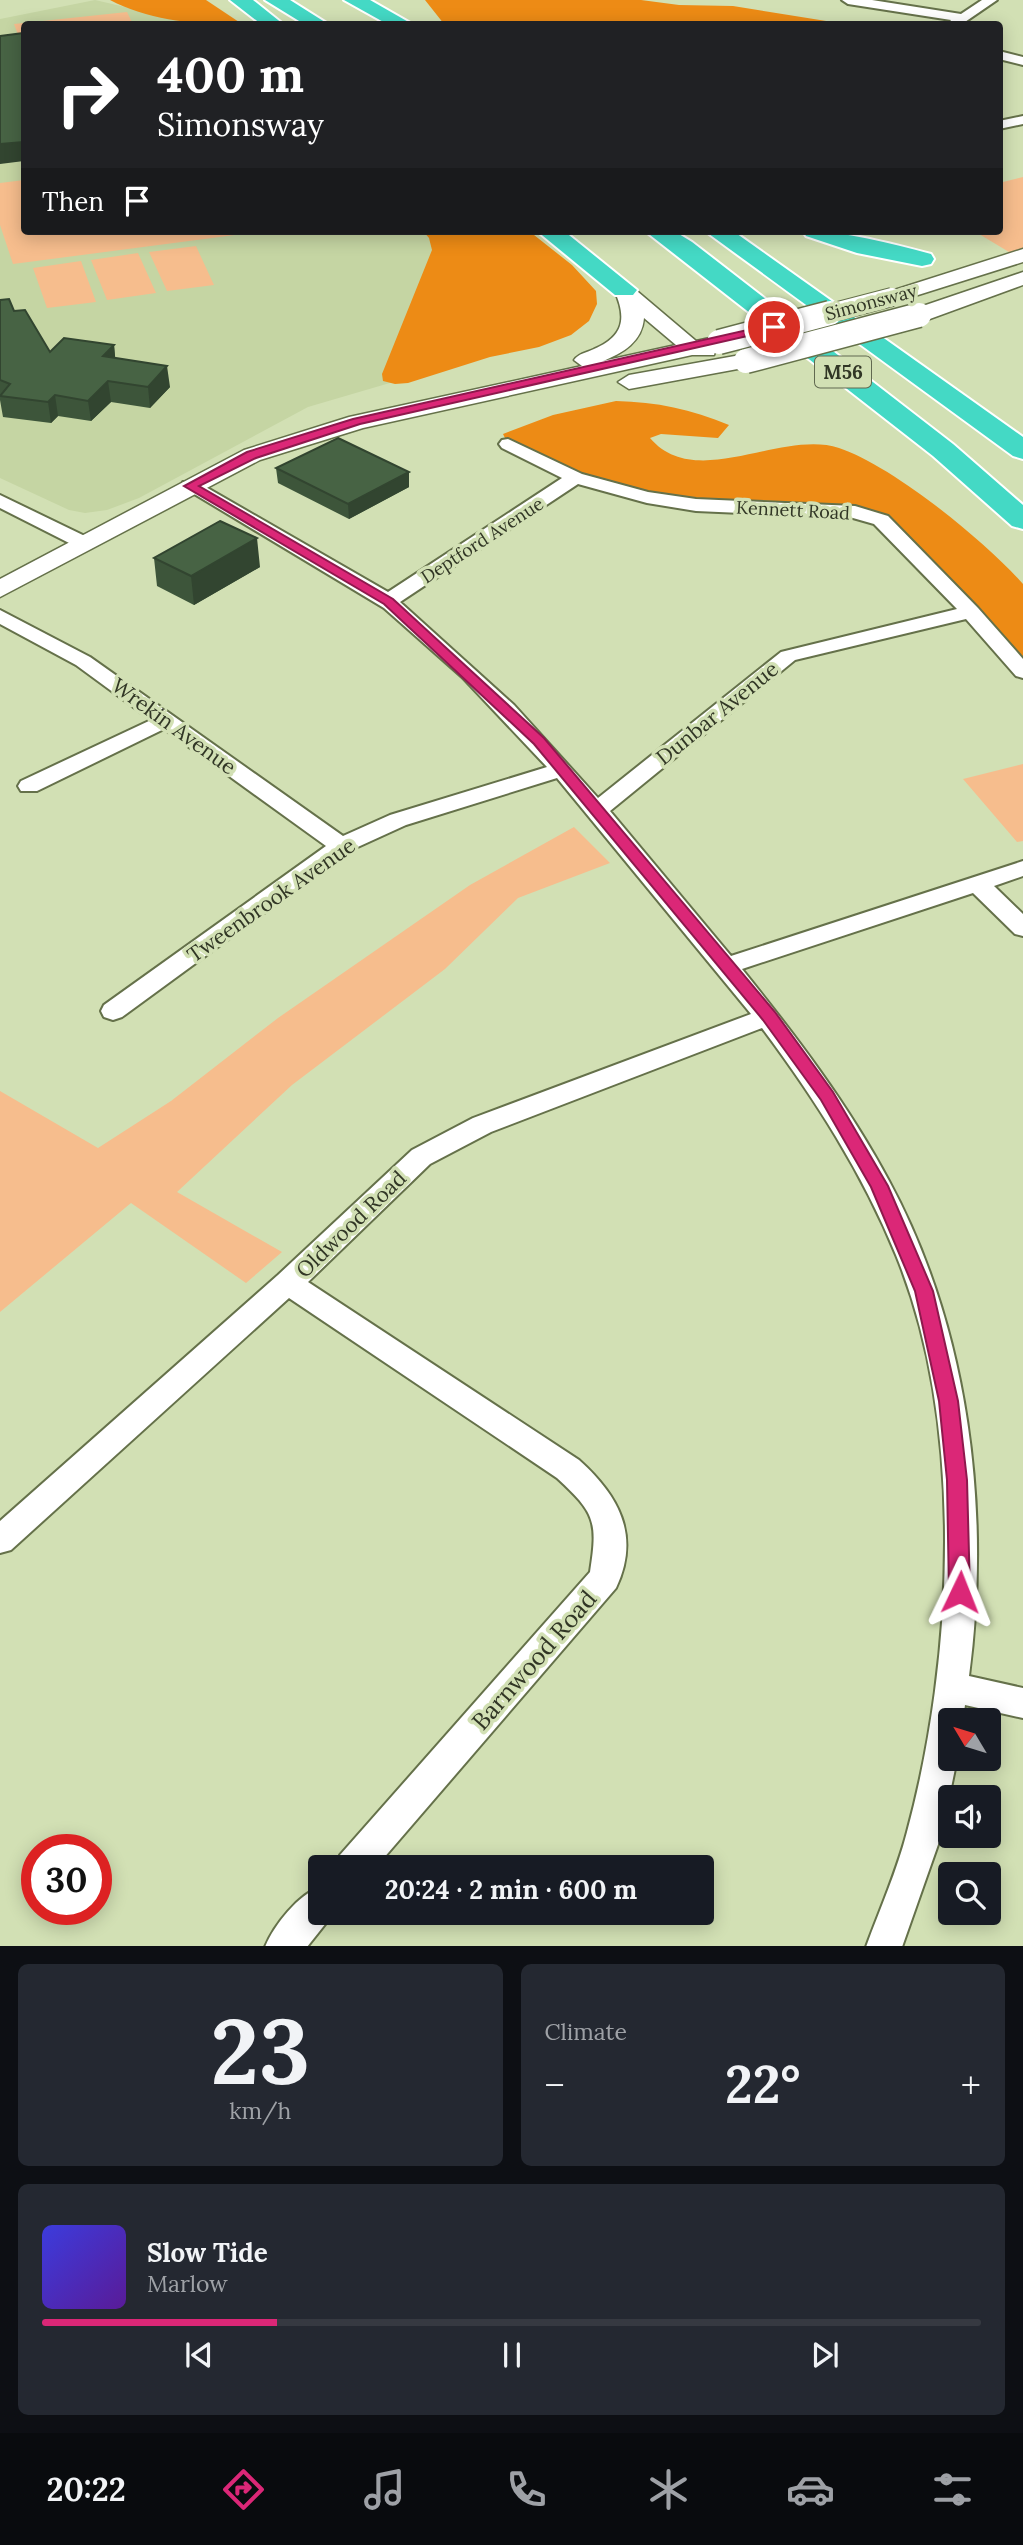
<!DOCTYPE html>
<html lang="en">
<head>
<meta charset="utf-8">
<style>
	body { margin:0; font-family:Lora,serif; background:#242831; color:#f1f3f6; height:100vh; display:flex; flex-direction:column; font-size:26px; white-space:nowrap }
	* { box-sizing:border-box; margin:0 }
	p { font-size:23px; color:#9ea1a6 }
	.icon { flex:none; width:38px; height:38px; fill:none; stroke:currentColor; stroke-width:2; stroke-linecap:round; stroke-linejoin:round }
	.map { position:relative; height:1946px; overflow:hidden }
	.drawer { display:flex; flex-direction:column; gap:18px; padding:18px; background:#0d0f14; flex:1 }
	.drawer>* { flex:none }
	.guide { position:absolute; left:21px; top:21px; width:982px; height:214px; border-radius:7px; box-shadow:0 4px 18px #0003; background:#202124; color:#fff; overflow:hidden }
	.needle { width:46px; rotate:308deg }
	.controls { position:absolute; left:938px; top:1708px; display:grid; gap:14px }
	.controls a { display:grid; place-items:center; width:63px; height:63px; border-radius:7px; background:#171b24; box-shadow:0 4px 18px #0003; font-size:35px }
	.speed { position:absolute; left:21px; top:1834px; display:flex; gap:14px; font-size:35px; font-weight:700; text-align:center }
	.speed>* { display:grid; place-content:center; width:91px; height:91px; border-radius:50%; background:#171b24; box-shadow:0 4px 18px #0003; line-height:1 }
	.speed .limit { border:10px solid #d22; background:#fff; color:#111 }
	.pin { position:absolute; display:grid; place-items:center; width:60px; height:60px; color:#fff; margin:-30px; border:4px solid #fff; border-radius:50%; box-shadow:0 2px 7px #0007 }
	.me { position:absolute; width:77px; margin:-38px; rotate:2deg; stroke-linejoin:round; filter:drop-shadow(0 0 5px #0008) }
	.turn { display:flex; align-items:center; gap:24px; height:147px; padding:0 21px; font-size:32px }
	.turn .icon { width:91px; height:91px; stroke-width:2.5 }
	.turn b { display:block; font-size:49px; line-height:60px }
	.then { display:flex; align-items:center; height:66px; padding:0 21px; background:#0003; gap:14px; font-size:26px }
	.big { font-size:52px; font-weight:700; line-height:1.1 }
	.drawer .tile { flex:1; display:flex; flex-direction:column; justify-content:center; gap:10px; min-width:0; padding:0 24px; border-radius:10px; background:#242831 }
	.drawer .dial { align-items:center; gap:0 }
	.dial b { font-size:91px; line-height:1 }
	.song { display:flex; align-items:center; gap:21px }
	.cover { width:84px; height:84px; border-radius:10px; background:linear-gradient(135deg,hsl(240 70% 55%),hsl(270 70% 35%)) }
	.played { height:7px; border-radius:4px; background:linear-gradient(90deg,#db2777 25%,#363941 25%) }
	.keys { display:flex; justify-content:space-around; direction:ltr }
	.heat { display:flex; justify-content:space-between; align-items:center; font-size:38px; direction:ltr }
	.drawer .tiles { flex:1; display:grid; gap:18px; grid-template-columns:1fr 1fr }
	.tile:last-child { grid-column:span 2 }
	.trip { position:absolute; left:308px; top:1855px; width:406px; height:70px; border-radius:7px; background:#171b24; box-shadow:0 4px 18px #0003; font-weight:700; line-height:70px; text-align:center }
	.tabs { display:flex; height:112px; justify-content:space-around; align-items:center; background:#090b0e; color:#9ea1a6 }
	.tabs .icon { width:49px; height:49px }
	.tabs .current { color:#db2777 }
	.tabs b { font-size:32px; color:#f1f3f6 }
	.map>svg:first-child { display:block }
	.built { fill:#c5d5a3 }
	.green { fill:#f6bd8d }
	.forest { fill:#ed8b15 }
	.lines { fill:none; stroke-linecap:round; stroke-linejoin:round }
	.minor-casing { stroke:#65714a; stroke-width:4 }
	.tertiary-casing { stroke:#65714a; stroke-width:3 }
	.motorway-casing { stroke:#fff; stroke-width:4 }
	.minor { fill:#fff; fill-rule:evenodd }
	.tertiary { fill:#fff; fill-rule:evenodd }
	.motorway { fill:#44d9c5; fill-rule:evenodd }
	.tertiary-bridge-far1-casing { stroke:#65714a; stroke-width:20; stroke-linecap:butt }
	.tertiary-bridge-casing { stroke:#65714a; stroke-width:27; stroke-linecap:butt }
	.tertiary-bridge-far1 { stroke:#fff; stroke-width:18 }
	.tertiary-bridge { stroke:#fff; stroke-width:24 }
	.wall { fill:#3d553a }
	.shaded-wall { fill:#324530 }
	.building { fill:#476344; stroke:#324530; stroke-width:2 }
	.route { fill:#db2777; stroke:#8e194d; stroke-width:2 }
	.labels { text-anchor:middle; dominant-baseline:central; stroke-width:7; stroke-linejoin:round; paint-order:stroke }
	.far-street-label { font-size:18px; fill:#313625; stroke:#d2e0b4 }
	.shield { fill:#d2e0b4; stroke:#616950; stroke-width:2 }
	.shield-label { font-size:19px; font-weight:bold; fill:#313625 }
	.street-label { font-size:21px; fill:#313625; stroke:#d2e0b4 }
	.near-street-label { font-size:24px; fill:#313625; stroke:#d2e0b4 }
</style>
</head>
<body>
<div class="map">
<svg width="1023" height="1947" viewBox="0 0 1023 1947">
	<rect width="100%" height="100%" fill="#d2e0b4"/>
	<path class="built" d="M95 0 199 24H24V231H424L443 246 417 375 308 407 139 498 107 510 85 513 69 510 0 478V19Z"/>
	<path class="green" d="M127 12 133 24H24L23 48 14 24Z
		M1023 177V251L1009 252 974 231H999V183Z
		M24 180V231H266L13 264 0 225V183Z
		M196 246 214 285 167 291 149 252Z
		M138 253 156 293 107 300 91 260Z
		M81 261 96 302 47 308 33 268Z
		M1023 764V841L1017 842 963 779Z
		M574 827 610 863 518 898 445 969 292 1085 177 1192 282 1252 246 1283 131 1203 0 1312V1091L98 1148 171 1101 278 1018 470 885Z"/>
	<path class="forest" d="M110 0H206L242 24C198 25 150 21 110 0Z
		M425 0H641L679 5 733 6 845 24H444Z
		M423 231H529L572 265 596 291 597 304 589 321 571 335 539 347 490 357 408 383 395 384 383 381 382 374 432 250 429 238Z
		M616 401C657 402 691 409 729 425L718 438 661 434 650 438C696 492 781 429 839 448 893 466 985 541 1023 584V672L881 520 855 512 696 505 575 478 508 444 503 434 553 415Z"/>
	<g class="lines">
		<defs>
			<path id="minor" d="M842 0H872L961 14 982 0H997L962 24H948L951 20 848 4Z
				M999 51 1023 57V65L999 59Z
				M1023 116V124L999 129V121Z
				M508 439 582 474 648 492 696 499 855 506 888 516 978 608 1023 659V678L1016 676 966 619 795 660 610 811 731 956 1023 861V876L994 886 1023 914V936L1015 934 973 893 742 969C795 1035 848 1104 889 1181 969 1329 991 1510 969 1676L1023 1688V1718L965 1705 963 1720H950V1759H957L941 1836 902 1947H866C880 1909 897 1871 907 1832 954 1659 965 1423 896 1255 862 1172 815 1099 762 1028L491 1132 430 1164 308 1282 579 1460C618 1495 641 1535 616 1588L376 1867H335L340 1855 590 1572C598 1521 595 1513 557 1478L289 1298 11 1550 0 1553V1521L278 1275 412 1150 473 1118 751 1014 557 778 406 825 349 851 122 1017 113 1020 104 1017 101 1011 104 1005 326 846 164 729 37 791H21L18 786 21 781 151 720 76 665 0 624V610L90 657 343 836 390 815 547 767 462 677 384 608 181 486 183 482H197L388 592 562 478 502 448 499 444 502 440ZM578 484 647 503 696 511 853 518 874 524 957 609 781 652 598 798 514 705 400 602Z
				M0 495 91 539 94 543 91 547H77L0 508Z
				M320 1887V1913H334L307 1947H265C274 1925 298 1895 320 1887Z"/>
			<path id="tertiary" d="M1023 249V262L899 301H885L882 297 885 293Z
				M1023 272V285L927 320 919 321 908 315 911 310Z
				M624 284 631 286 696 341 719 336 730 342 727 347 716 349 714 355H692L363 428 260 460 0 597V579L244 450 349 417 582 366 574 360C579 353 586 353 594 349 624 336 627 318 614 290ZM644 318 676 345 603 361C623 353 642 342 644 318Z
				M746 354 754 356 757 361 754 366 629 389 618 382 629 375Z"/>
			<path id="motorway" d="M230 0H253L283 24H261Z
				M265 0H290L328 24H304Z
				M344 0H370L412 24H387Z
				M537 231H564L637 290 633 295H615Z
				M645 231H674L692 242 953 444 1023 505V529L1012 526 933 456Z
				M705 231H733L1023 437V459L1013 456Z
				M803 231C846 231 889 243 931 254L934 259 931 264 922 266 857 253 806 236Z"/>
		</defs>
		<use href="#minor" class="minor-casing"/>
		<use href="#tertiary" class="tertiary-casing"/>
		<use href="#motorway" class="motorway-casing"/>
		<use href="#minor" class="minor"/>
		<use href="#tertiary" class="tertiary"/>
		<use href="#motorway" class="motorway"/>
		<defs>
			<path id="tertiary-bridge-far1" d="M823 315 892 297"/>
			<path id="tertiary-bridge" d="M719 342 830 313
				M746 361 919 315"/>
		</defs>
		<use href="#tertiary-bridge-far1" class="tertiary-bridge-far1-casing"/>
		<use href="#tertiary-bridge" class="tertiary-bridge-casing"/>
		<use href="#tertiary-bridge-far1" class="tertiary-bridge-far1"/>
		<use href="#tertiary-bridge" class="tertiary-bridge"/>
	</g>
	<path class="wall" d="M0 300 14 311 50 352 114 345 115 358 170 387 150 408 111 402 91 421 58 416 51 423 3 417 0 400Z
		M276 468 409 487 349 519 278 483Z
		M154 558 260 567 194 605 157 586Z"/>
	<path class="shaded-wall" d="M24 142V161L0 164V144Z
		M114 345 116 366 103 356Z
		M167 366 170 387 150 408 148 387Z
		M108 381 111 402 91 421 88 401Z
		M55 395 58 416 51 423 48 402Z
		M409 472V487L349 519 348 504Z
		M257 538 260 567 194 605 191 576Z"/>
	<path class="building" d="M24 33V142L0 144V36Z
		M9 299 14 311 25 310 50 352 64 338 114 345 103 356 167 366 148 387 108 381 88 401 55 395 48 402 0 396 10 384 0 380V300Z
		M338 438 409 472 348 504 276 468Z
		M220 521 257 538 191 576 154 558Z"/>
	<path class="route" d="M774 324 778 325V329L360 424 256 458 199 486 393 599 544 738 775 1012 833 1092 888 1186 933 1291 958 1401 967 1480 970 1592 967 1599 960 1601 953 1599 949 1592 947 1480 939 1401 915 1291 871 1187 821 1100 763 1020 534 744 384 604 184 486 247 452 353 419Z"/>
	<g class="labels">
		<g class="far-street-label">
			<text transform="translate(871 302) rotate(-15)">Simonsway</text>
			<text transform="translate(793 510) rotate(3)">Kennett Road</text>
			<text transform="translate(482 540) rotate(-33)">Deptford Avenue</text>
		</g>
		<rect class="shield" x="815" y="356.5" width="56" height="31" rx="5"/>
		<g class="shield-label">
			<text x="843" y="372">M56</text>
		</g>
		<g class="street-label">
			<text transform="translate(717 713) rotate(-39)">Dunbar Avenue</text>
			<text transform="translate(174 726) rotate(36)">Wrekin Avenue</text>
			<text transform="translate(271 900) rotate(-35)">Tweenbrook Avenue</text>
			<text transform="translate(351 1224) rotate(-44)">Oldwood Road</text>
		</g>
		<g class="near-street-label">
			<text transform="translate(534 1660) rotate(-49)">Barnwood Road</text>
		</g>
	</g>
</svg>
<div class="controls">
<a><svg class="needle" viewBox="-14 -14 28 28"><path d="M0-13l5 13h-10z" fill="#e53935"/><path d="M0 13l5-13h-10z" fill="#9ea1a6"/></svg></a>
<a><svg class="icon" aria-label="sound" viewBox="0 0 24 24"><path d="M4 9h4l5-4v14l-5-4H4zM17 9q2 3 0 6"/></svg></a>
<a><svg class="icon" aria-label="search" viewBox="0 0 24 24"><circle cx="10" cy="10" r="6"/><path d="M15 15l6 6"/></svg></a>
</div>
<div class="speed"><div class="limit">30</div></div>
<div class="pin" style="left:774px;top:327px;background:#d93025"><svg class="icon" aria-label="arrive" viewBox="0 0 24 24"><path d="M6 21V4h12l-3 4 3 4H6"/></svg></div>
<svg class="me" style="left:960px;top:1592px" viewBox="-20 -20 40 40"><path d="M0-17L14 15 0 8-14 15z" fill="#db2777" stroke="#fff" stroke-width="4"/></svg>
<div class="trip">20:24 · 2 min · 600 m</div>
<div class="guide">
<div class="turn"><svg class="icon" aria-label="right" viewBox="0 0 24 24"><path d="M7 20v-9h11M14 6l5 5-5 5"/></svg><div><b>400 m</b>Simonsway</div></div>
<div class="then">Then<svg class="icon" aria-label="arrive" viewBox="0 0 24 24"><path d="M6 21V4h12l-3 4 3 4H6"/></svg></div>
</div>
</div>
<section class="drawer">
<div class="tiles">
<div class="tile dial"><b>23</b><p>km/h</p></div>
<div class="tile"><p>Climate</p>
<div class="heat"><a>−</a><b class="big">22°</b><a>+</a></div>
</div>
<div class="tile">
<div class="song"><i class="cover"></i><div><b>Slow Tide</b><p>Marlow</p></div></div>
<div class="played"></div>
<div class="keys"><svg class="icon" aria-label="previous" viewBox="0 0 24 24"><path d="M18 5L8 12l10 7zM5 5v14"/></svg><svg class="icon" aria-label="pause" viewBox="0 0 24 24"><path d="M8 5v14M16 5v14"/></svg><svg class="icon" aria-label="next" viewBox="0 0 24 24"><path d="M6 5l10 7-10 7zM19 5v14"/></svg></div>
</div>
</div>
</section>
<nav class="tabs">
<b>20:22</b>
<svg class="icon current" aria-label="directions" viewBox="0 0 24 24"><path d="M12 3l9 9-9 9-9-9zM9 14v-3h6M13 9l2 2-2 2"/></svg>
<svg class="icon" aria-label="music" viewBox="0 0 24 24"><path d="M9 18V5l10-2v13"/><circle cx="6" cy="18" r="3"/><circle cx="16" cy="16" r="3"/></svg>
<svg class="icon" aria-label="phone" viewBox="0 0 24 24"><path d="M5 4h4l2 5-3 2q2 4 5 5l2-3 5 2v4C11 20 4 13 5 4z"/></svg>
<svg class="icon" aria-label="climate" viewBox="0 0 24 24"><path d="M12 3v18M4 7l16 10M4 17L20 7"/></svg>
<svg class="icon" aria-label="car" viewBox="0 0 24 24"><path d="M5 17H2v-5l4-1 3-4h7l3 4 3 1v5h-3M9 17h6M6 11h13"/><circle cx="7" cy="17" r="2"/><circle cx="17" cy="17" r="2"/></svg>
<svg class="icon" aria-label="filters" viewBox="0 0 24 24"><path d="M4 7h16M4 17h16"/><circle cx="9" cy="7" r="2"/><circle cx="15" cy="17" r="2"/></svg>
</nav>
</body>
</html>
